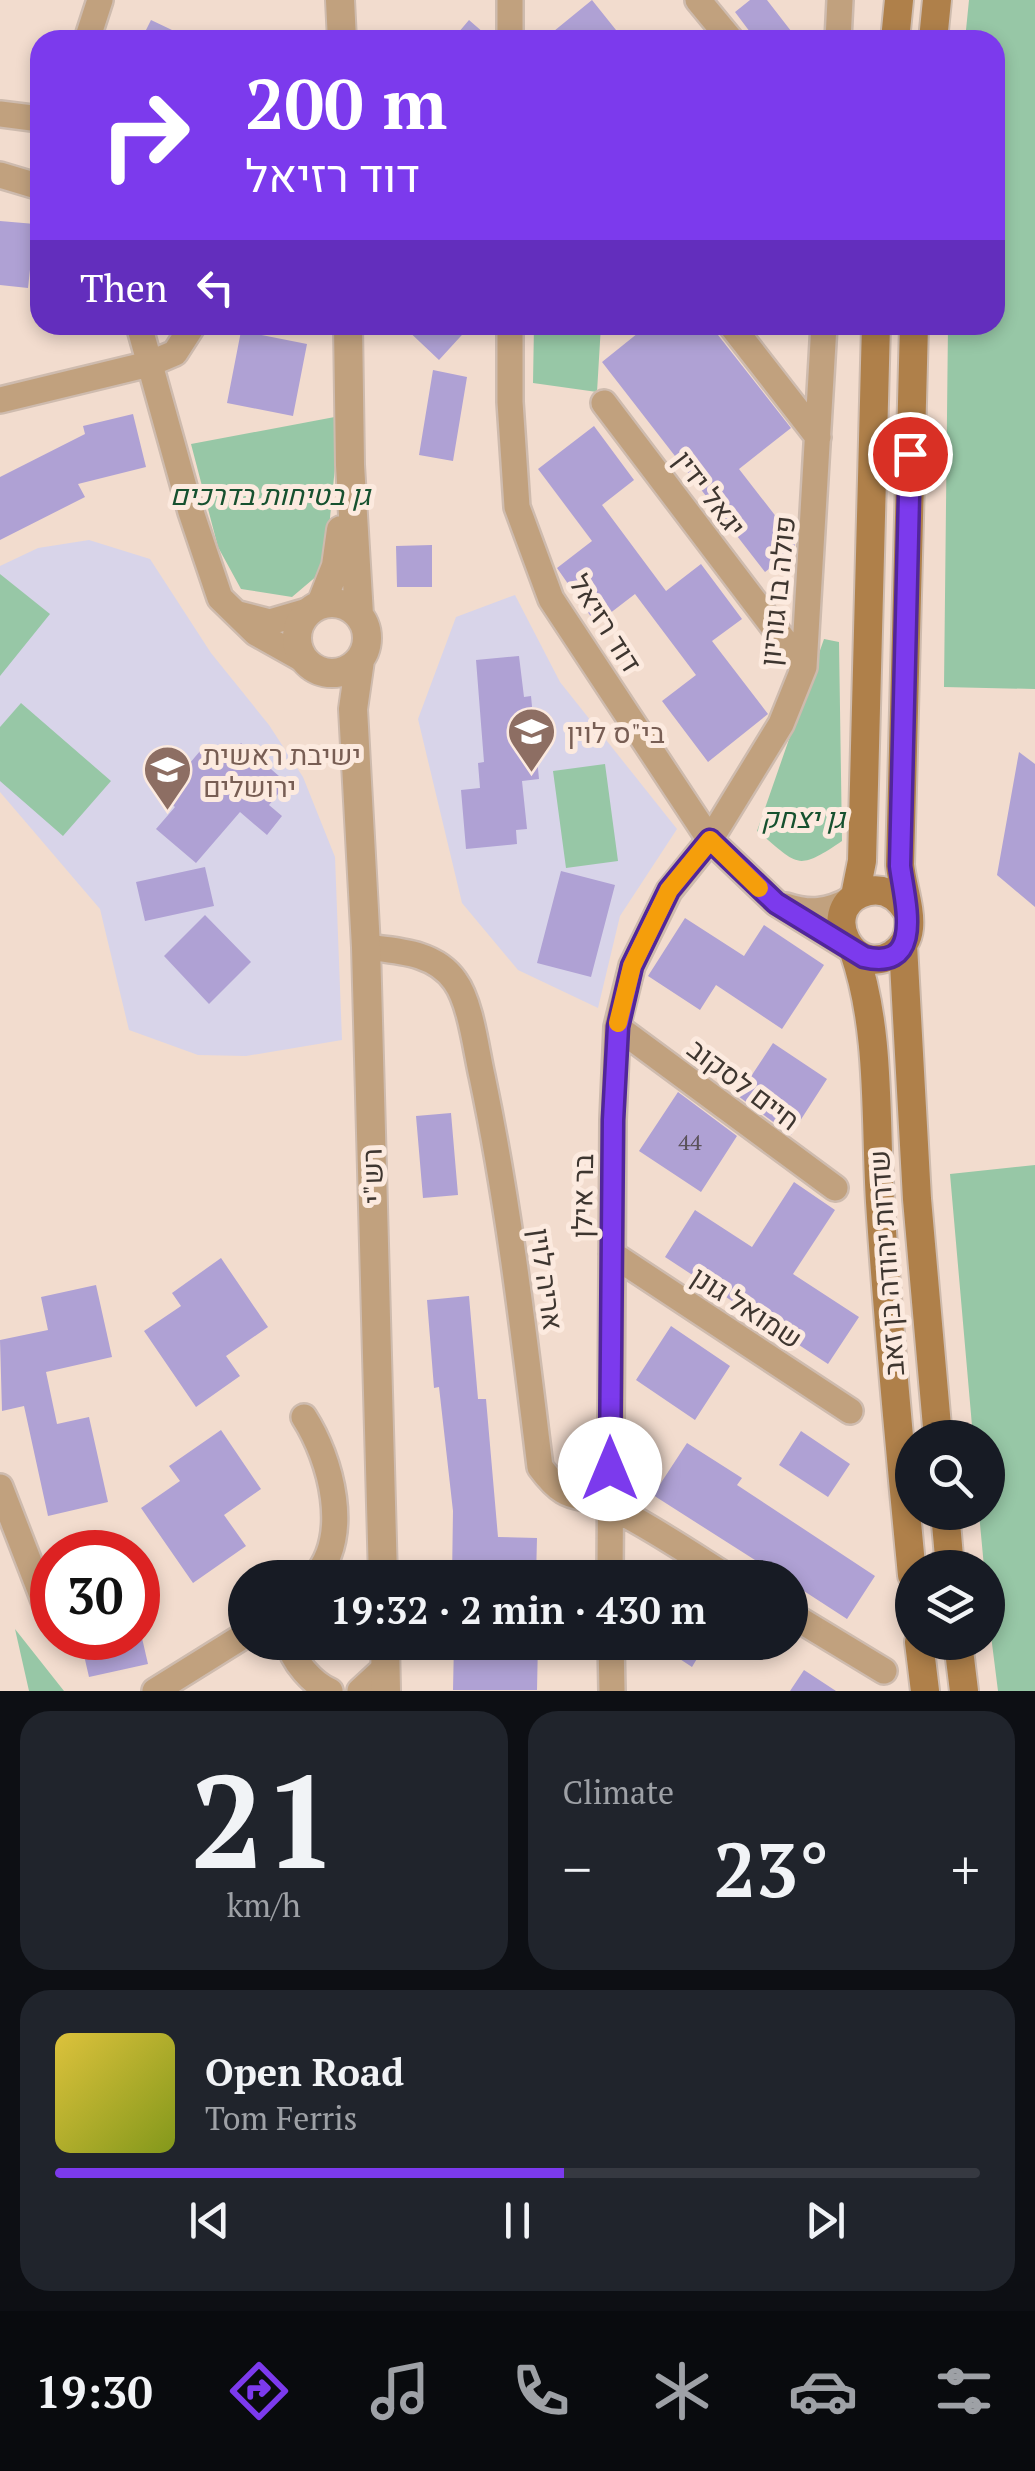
<!DOCTYPE html>
<html lang="en">
<head>
<meta charset="utf-8">
<style>
	body { margin:0; font-family:"PT Serif",Heebo,serif; background:#20242c; color:#f1f3f6; height:100vh; display:flex; flex-direction:column; font-size:38px; white-space:nowrap }
	* { box-sizing:border-box; margin:0 }
	p { font-size:32px; color:#9ea1a6 }
	.icon { flex:none; width:55px; height:55px; fill:none; stroke:currentColor; stroke-width:2; stroke-linecap:round; stroke-linejoin:round }
	.map { position:relative; height:1691px; overflow:hidden }
	.side { display:flex; flex-direction:column; gap:20px; padding:20px; background:#0d0f14; flex:1 }
	.side>* { flex:none }
	.guide { position:absolute; left:30px; top:30px; width:975px; height:305px; border-radius:30px; box-shadow:0 5px 15px #0003; background:#7c3aed; color:#fff; overflow:hidden }
	.controls { position:absolute; left:895px; top:1420px; display:grid; gap:20px }
	.controls a { display:grid; place-items:center; width:110px; height:110px; border-radius:50%; background:#171b24; box-shadow:0 5px 15px #0003; font-size:50px }
	.speed { position:absolute; left:30px; top:1530px; display:flex; gap:20px; font-size:50px; font-weight:700; text-align:center }
	.speed>* { display:grid; place-content:center; width:130px; height:130px; border-radius:50%; background:#171b24; box-shadow:0 5px 15px #0003; line-height:1 }
	.speed .limit { border:15px solid #d22; background:#fff; color:#111 }
	.pin { position:absolute; display:grid; place-items:center; width:85px; height:85px; color:#fff; margin:-42px; border:5px solid #fff; border-radius:50%; box-shadow:0 2px 10px #0007 }
	.me { position:absolute; width:110px; margin:-55px; rotate:0deg; stroke-linejoin:round; filter:drop-shadow(0 0 8px #0008) }
	.turn { display:flex; align-items:center; gap:35px; height:210px; padding:0 50px; font-size:45px }
	.turn .icon { width:130px; height:130px; stroke-width:2.5 }
	.turn b { display:block; font-size:70px; line-height:85px }
	.then { display:flex; align-items:center; height:95px; padding:0 50px; background:#0003; gap:20px; font-size:38px }
	.big { font-size:75px; font-weight:700; line-height:1.1 }
	.side .card { flex:1; display:flex; flex-direction:column; justify-content:center; gap:15px; min-width:0; padding:0 35px; border-radius:30px; background:#20242c }
	.side .dial { align-items:center; gap:0 }
	.dial b { font-size:130px; line-height:1 }
	.song { display:flex; align-items:center; gap:30px }
	.cover { width:120px; height:120px; border-radius:15px; background:linear-gradient(135deg,hsl(50 70% 55%),hsl(70 70% 35%)) }
	.played { height:10px; border-radius:5px; background:linear-gradient(90deg,#7c3aed 55%,#363941 55%) }
	.keys { display:flex; justify-content:space-around; direction:ltr }
	.heat { display:flex; justify-content:space-between; align-items:center; font-size:55px; direction:ltr }
	.side .tiles { flex:1; display:grid; gap:20px; grid-template-columns:1fr 1fr }
	.card:last-child { grid-column:span 2 }
	.trip { position:absolute; left:228px; top:1560px; width:580px; height:100px; border-radius:50px; background:#171b24; box-shadow:0 5px 15px #0003; font-weight:700; line-height:100px; text-align:center }
	.tab-bar { display:flex; height:160px; justify-content:space-around; align-items:center; background:#090b0e; color:#9ea1a6 }
	.tab-bar .icon { width:70px; height:70px }
	.tab-bar .on { color:#7c3aed }
	.tab-bar b { font-size:45px; color:#f1f3f6 }
	.map>svg:first-child { display:block }
	.education { fill:#d8d4e9 }
	.green { fill:#97c7a6 }
	.building { fill:#afa1d4 }
	.lines { fill:none; stroke-linecap:round; stroke-linejoin:round }
	.minor-casing { stroke:#cebbae; stroke-width:30 }
	.tertiary-casing { stroke:#cebbae; stroke-width:32 }
	.secondary-casing { stroke:#cebbae; stroke-width:32 }
	.minor { stroke:#c1a17e; stroke-width:25 }
	.tertiary { stroke:#c1a17e; stroke-width:28 }
	.secondary { stroke:#af804a; stroke-width:28 }
	.route-casing { stroke:#51269a; stroke-width:25 }
	.route { stroke:#7c3aed; stroke-width:18 }
	.slow { stroke:#f59e0b; stroke-width:18 }
	.labels { text-anchor:middle; dominant-baseline:central; stroke-width:10; stroke-linejoin:round; paint-order:stroke }
	.number-label { font-size:22px; fill:#5a5159 }
	.street-label { font-size:28px; fill:#3e3630; stroke:#fceadf }
	.park-label { font-size:28px; font-style:italic; fill:#16512f; stroke:#fceadf }
	.education-label { font-size:28px; fill:#785e54; stroke:#fceadf; text-anchor:start }
</style>
</head>
<body>
<div class="map">
<svg width="1035" height="1691" viewBox="0 0 1035 1691">
	<rect width="100%" height="100%" fill="#f2dcce"/>
	<path class="education" d="M89 540 150 559 211 653 269 725 303 777 335 857 342 1040 246 1056 198 1055 129 1030 100 909 0 792V566L38 548Z
		M515 595 560 682 677 829 620 916 598 1008 518 970 462 903 418 719 456 617Z"/>
	<path class="green" d="M969 0H1035V689L944 687 948 325H995V40H965Z
		M534 325H601L597 392 533 383Z
		M340 416 325 569 292 597 241 589 218 547 191 444Z
		M0 574 50 614 0 676Z
		M824 639 839 642 842 841C795 873 798 864 757 831Z
		M21 703 111 781 63 836 0 781V727Z
		M605 764 618 861 566 868 553 771Z
		M1035 1165V1691H998L988 1612V1568L984 1567 979 1513 988 1512V1438L973 1437 950 1174Z
		M15 1629 64 1691H29Z"/>
	<path class="building" d="M592 0 624 40H543Z
		M750 0H767L798 40H756L735 12Z
		M151 20 193 40H141Z
		M469 20 492 40H452Z
		M0 221 35 224 28 288 0 285Z
		M402 325H471L439 360Z
		M648 325H715L718 335 791 428 739 469 795 541V549L765 572 602 362Z
		M241 331 307 344 293 416 227 403Z
		M433 370 467 377 453 461 419 455Z
		M133 414 146 467 78 484 85 497 0 540V477L85 434 83 426Z
		M594 426 634 480 602 505 666 591 701 564 742 619 712 641 768 714 708 762 662 701 696 675 635 594 596 624 557 568 592 541 538 469Z
		M432 545V587H397L396 546Z
		M519 656 524 697 531 696 539 779 522 781 527 829 516 830 517 844 466 849 461 790 480 788 478 763 484 762 476 660Z
		M241 743 287 783 269 805 282 816 267 835 240 812 196 863 156 829 175 807 162 796 206 744 226 761Z
		M1019 752 1035 764V907L997 875Z
		M205 867 214 906 145 921 136 882Z
		M561 871 615 885 591 977 537 963Z
		M205 915 251 962 209 1004 164 956Z
		M685 918 744 956 764 925 824 965 782 1029 716 985 700 1010 648 976Z
		M773 1043 827 1079 791 1135 738 1096Z
		M678 1092 737 1136 701 1192 639 1151Z
		M451 1113 458 1195 423 1198 416 1116Z
		M794 1182 835 1210 793 1274 859 1317 828 1364 665 1257 695 1210 752 1247Z
		M221 1258 268 1327 226 1356 240 1376 196 1407 144 1331 181 1306 172 1293Z
		M96 1285 112 1357 46 1372 57 1424 89 1417 108 1502 48 1516 24 1406 2 1411 0 1340 48 1330 41 1297Z
		M469 1296 478 1399H486L498 1537 537 1538 536 1578H452L453 1511 439 1387 434 1388 427 1300Z
		M671 1326 730 1366 695 1420 636 1380Z
		M221 1430 261 1489 224 1515 246 1546 193 1583 141 1508 180 1481 169 1466Z
		M801 1431 850 1464 828 1497 779 1465Z
		M687 1443 742 1478 737 1485 875 1576 847 1619 790 1582V1578H783L653 1495Z
		M80 1638H142L148 1664 89 1677Z
		M454 1642H538L537 1690H453Z
		M654 1642H707L692 1667Z
		M804 1670 836 1691H790Z"/>
	<g class="lines">
		<defs>
			<path id="minor" d="M698 0 731 40
				M87 40 100 0
				M510 40V0
				M838 40 840 0
				M0 114 40 119
				M0 175 40 187
				M139 325 191 512 220 598 256 633 306 661
				M510 325V402L517 507 551 599 710 840 776 903 849 948
				M731 325 818 437
				M0 400 149 364 175 353 193 325
				M604 403 804 667
				M239 614 270 622 311 610
				M786 906C810 914 828 912 850 900
				M366 947C398 951 435 952 455 981 471 1003 476 1050 482 1076 509 1205 524 1336 540 1467 570 1508 578 1489 613 1508 653 1528 691 1554 729 1578
				M617 1027 835 1188
				M612 1254 850 1411
				M304 1417C331 1459 352 1536 314 1578
				M0 1487 52 1621
				M610 1578 613 1120 617 1027 632 966 669 891 710 840 781 724 804 667 824 325
				M790 1614 884 1671
				M289 1642C292 1661 313 1684 330 1691
				M611 1642 612 1691
				M155 1691 245 1635
				M360 1691 386 1667"/>
			<path id="tertiary" d="M340 0 342 40
				M348 325 350 465 359 615
				M297 638a35 35 0 1 1 70 0a35 35 0 1 1-70 0Z
				M321 604 336 566 341 530
				M360 660 353 709 366 947 383 1578
				M385 1642 386 1691"/>
			<path id="secondary" d="M895 40 899 0
				M933 40 937 0
				M855 896 862 861 876 325
				M907 911C897 894 880 885 860 894 819 913 853 979 893 954 902 948 908 939 909 928 911 909 902 885 900 865L914 325
				M903 945 917 1199 938 1438
				M854 952C881 1030 875 1120 880 1202 888 1326 900 1451 912 1575
				M945 1512 950 1568
				M919 1642 925 1691
				M958 1642 964 1691"/>
		</defs>
		<use href="#minor" class="minor-casing"/>
		<use href="#tertiary" class="tertiary-casing"/>
		<use href="#secondary" class="secondary-casing"/>
		<use href="#minor" class="minor"/>
		<use href="#tertiary" class="tertiary"/>
		<use href="#secondary" class="secondary"/>
	</g>
	<g class="lines">
		<defs>
			<path id="route" d="M610 1469 613 1120 618 1027 632 966 669 890 710 840 776 903 864 957C926 972 904 899 900 866L910 454"/>
		</defs>
		<use href="#route" class="route-casing"/>
		<use href="#route" class="route"/>
		<path class="slow" d="M618 1023 632 966 669 890 710 840 759 888"/>
	</g>
	<defs>
		<symbol id="school-pin" viewBox="-11 -11 22 30"><path d="M0 17L-7.5 6A9.5 9.5 0 1 1 7.5 6Z" fill="#8d6e63" stroke="#fceadf"/><path d="M0-5L7-2L0 1L-7-2ZM-4 1L0 2.5L4 1V4Q0 6-4 4Z" fill="#fff"/></symbol>
	</defs>
	<g fill-rule="evenodd">
		<use href="#school-pin" x="504" y="704" width="55" height="75"/>
		<use href="#school-pin" x="140" y="742" width="55" height="75"/>
	</g>
	<g class="labels">
		<g class="number-label">
			<text x="690" y="1141">44</text>
		</g>
		<g class="street-label">
			<text transform="translate(710 493) rotate(53)">יגאל ידין</text>
			<text transform="translate(777 591) rotate(-84)">פולה בו גוריון</text>
			<text transform="translate(606 623) rotate(58)">דוד רזיאל</text>
			<text transform="translate(744 1084) rotate(37)">חיים לסקוב</text>
			<text transform="translate(372 1176) rotate(-92)">רש"י</text>
			<text transform="translate(582 1196) rotate(-89)">בר אילן</text>
			<text transform="translate(886 1263) rotate(-94)">שדרות יהודה בן זאב</text>
			<text transform="translate(547 1279) rotate(82)">אריה לוין</text>
			<text transform="translate(747 1307) rotate(33)">שמואל גונן</text>
		</g>
		<g class="park-label">
			<text x="270" y="494">גן בטיחות בדרכים</text>
			<text x="803" y="817">גן יצחק</text>
		</g>
		<g class="education-label">
			<text x="567" y="732">בי"ס לוין</text>
			<text x="203" y="754">ישיבת ראשית<tspan x="203" dy="32">ירושלים</tspan></text>
		</g>
	</g>
</svg>
<div class="controls">
<a><svg class="icon" aria-label="search" viewBox="0 0 24 24"><circle cx="10" cy="10" r="6"/><path d="M15 15l6 6"/></svg></a>
<a><svg class="icon" aria-label="layers" viewBox="0 0 24 24"><path d="M12 4l9 5-9 5-9-5zM3 14l9 5 9-5"/></svg></a>
</div>
<div class="speed"><div class="limit">30</div></div>
<div class="pin" style="left:910px;top:454px;background:#d93025"><svg class="icon" aria-label="arrive" viewBox="0 0 24 24"><path d="M6 21V4h12l-3 4 3 4H6"/></svg></div>
<svg class="me" style="left:610px;top:1469px" viewBox="-20 -20 40 40"><circle r="19" fill="#fff"/><path d="M0-13L10 11 0 6-10 11z" fill="#7c3aed"/></svg>
<div class="trip">19:32 · 2 min · 430 m</div>
<div class="guide">
<div class="turn"><svg class="icon" aria-label="right" viewBox="0 0 24 24"><path d="M7 20v-9h11M14 6l5 5-5 5"/></svg><div><b>200 m</b>דוד רזיאל</div></div>
<div class="then">Then<svg class="icon" aria-label="left" viewBox="0 0 24 24"><path d="M17 20v-9H6M10 6l-5 5 5 5"/></svg></div>
</div>
</div>
<section class="side">
<div class="tiles">
<div class="card dial"><b>21</b><p>km/h</p></div>
<div class="card"><p>Climate</p>
<div class="heat"><a>−</a><b class="big">23°</b><a>+</a></div>
</div>
<div class="card">
<div class="song"><i class="cover"></i><div><b>Open Road</b><p>Tom Ferris</p></div></div>
<div class="played"></div>
<div class="keys"><svg class="icon" aria-label="previous" viewBox="0 0 24 24"><path d="M18 5L8 12l10 7zM5 5v14"/></svg><svg class="icon" aria-label="pause" viewBox="0 0 24 24"><path d="M8 5v14M16 5v14"/></svg><svg class="icon" aria-label="next" viewBox="0 0 24 24"><path d="M6 5l10 7-10 7zM19 5v14"/></svg></div>
</div>
</div>
</section>
<nav class="tab-bar">
<b>19:30</b>
<svg class="icon on" aria-label="directions" viewBox="0 0 24 24"><path d="M12 3l9 9-9 9-9-9zM9 14v-3h6M13 9l2 2-2 2"/></svg>
<svg class="icon" aria-label="music" viewBox="0 0 24 24"><path d="M9 18V5l10-2v13"/><circle cx="6" cy="18" r="3"/><circle cx="16" cy="16" r="3"/></svg>
<svg class="icon" aria-label="phone" viewBox="0 0 24 24"><path d="M5 4h4l2 5-3 2q2 4 5 5l2-3 5 2v4C11 20 4 13 5 4z"/></svg>
<svg class="icon" aria-label="climate" viewBox="0 0 24 24"><path d="M12 3v18M4 7l16 10M4 17L20 7"/></svg>
<svg class="icon" aria-label="car" viewBox="0 0 24 24"><path d="M5 17H2v-5l4-1 3-4h7l3 4 3 1v5h-3M9 17h6M6 11h13"/><circle cx="7" cy="17" r="2"/><circle cx="17" cy="17" r="2"/></svg>
<svg class="icon" aria-label="filters" viewBox="0 0 24 24"><path d="M4 7h16M4 17h16"/><circle cx="9" cy="7" r="2"/><circle cx="15" cy="17" r="2"/></svg>
</nav>
</body>
</html>
